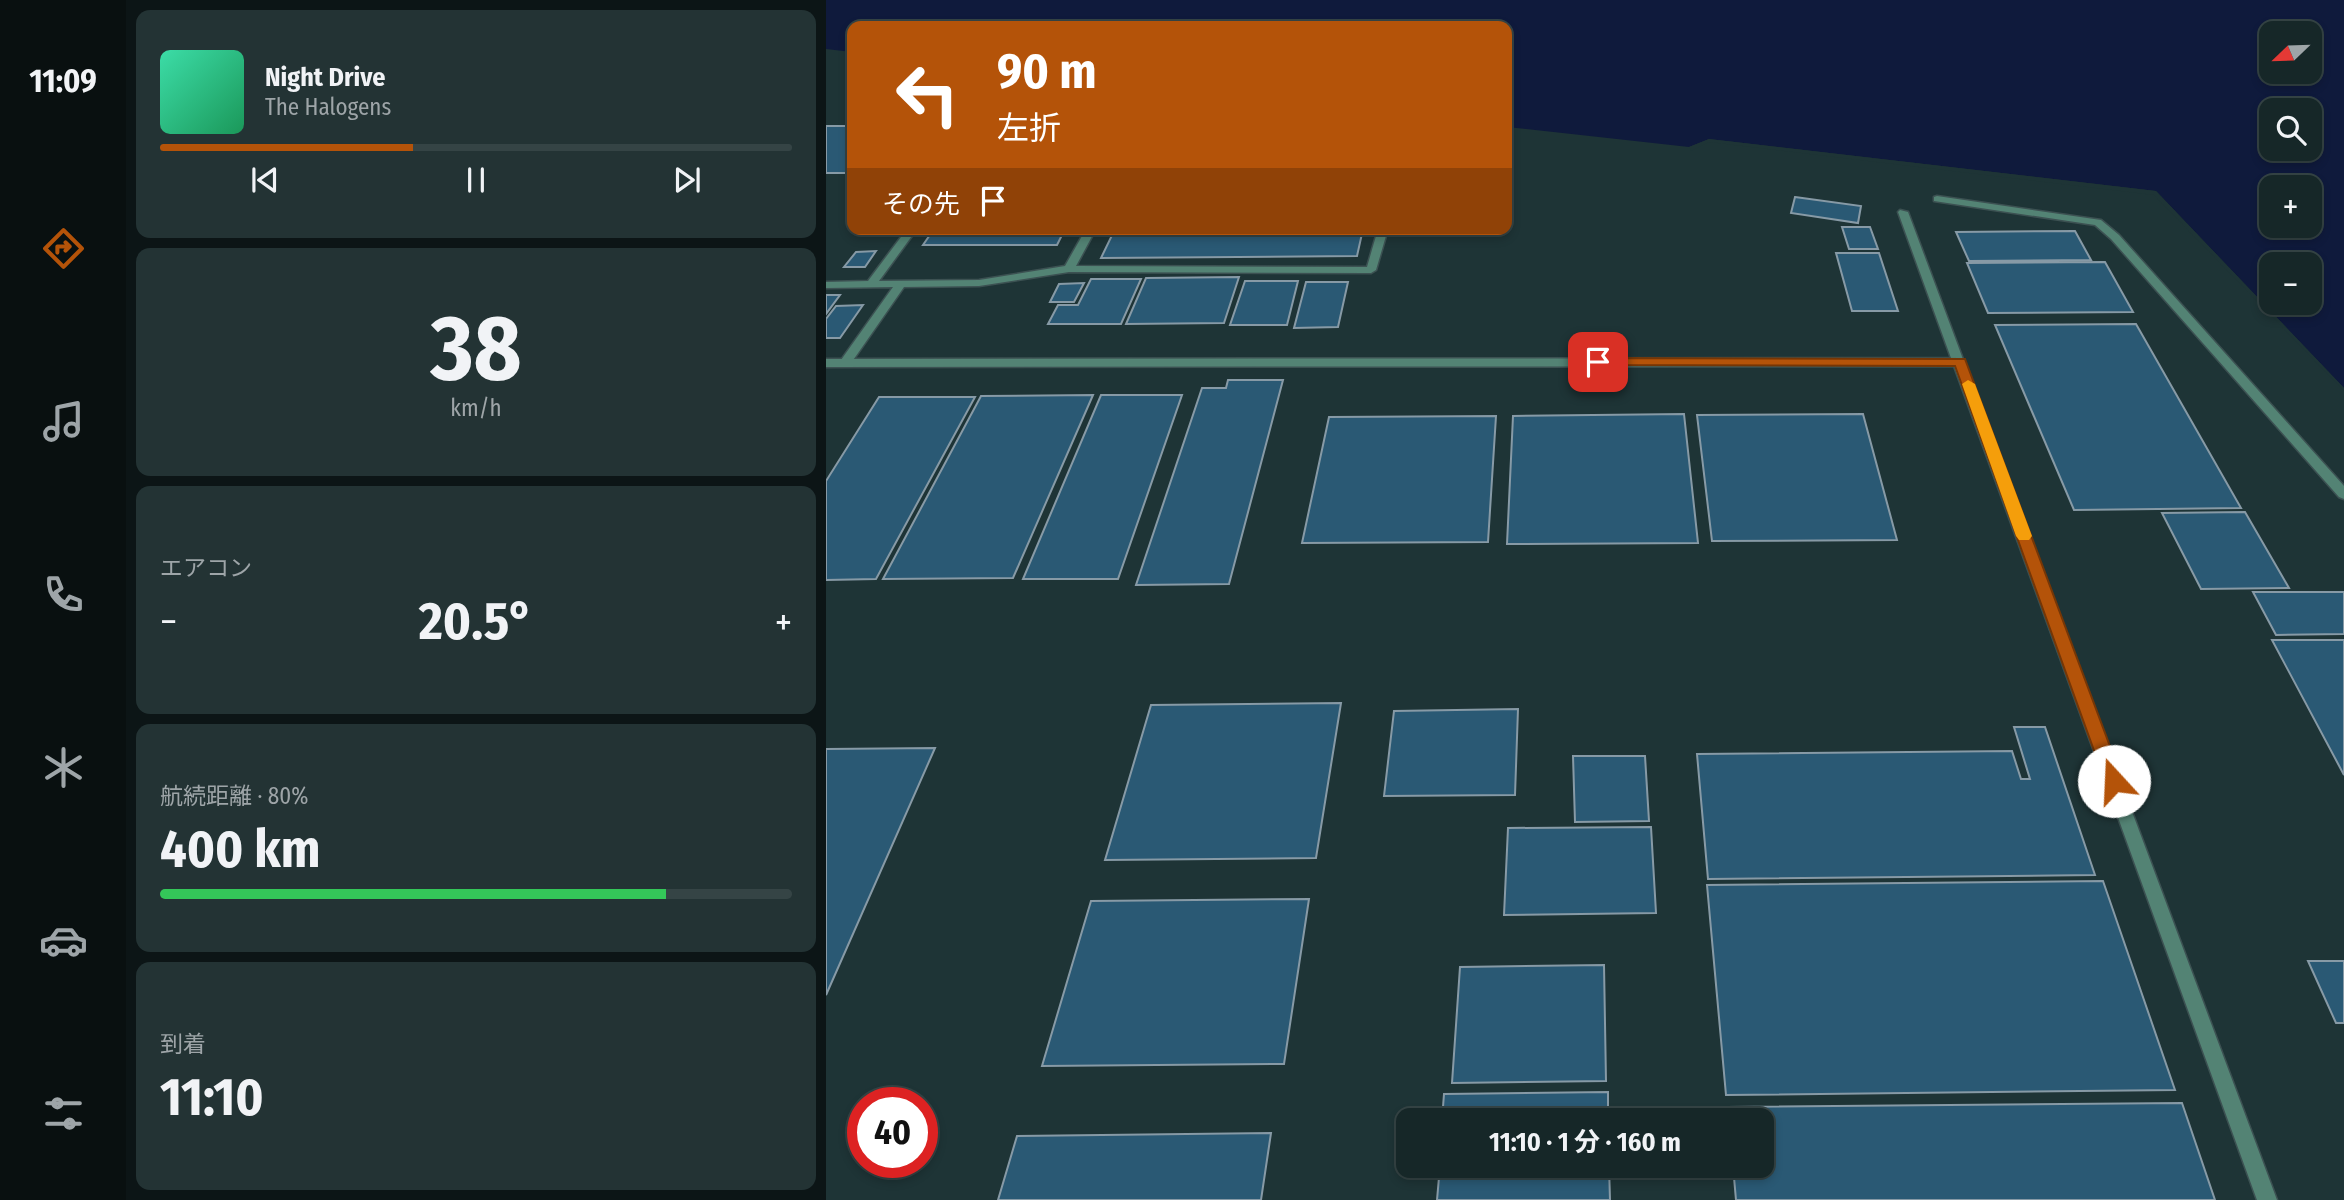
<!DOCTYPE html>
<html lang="ja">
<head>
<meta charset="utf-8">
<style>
	body { margin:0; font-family:"Fira Sans Condensed","Noto Sans JP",sans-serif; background:#233334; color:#f1f3f6; height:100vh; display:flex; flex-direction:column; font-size:26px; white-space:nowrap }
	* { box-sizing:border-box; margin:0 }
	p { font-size:23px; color:#9ea5a8 }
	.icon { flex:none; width:38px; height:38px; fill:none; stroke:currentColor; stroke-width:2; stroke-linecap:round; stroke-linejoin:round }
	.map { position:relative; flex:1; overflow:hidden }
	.details { display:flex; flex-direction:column; gap:10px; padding:10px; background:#0c1516; width:700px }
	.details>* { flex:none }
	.hud { position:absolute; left:21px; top:21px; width:665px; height:214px; border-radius:14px; box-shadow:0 4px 10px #0003,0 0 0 2px #354445; background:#b45309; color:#fff; overflow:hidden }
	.needle { width:46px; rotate:247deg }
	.buttons { position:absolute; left:1433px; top:21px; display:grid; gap:14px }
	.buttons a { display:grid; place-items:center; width:63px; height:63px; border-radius:14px; background:#162728; box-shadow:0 4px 10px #0003,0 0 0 2px #354445; font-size:35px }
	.speed { position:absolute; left:21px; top:1087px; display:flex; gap:14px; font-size:35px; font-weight:700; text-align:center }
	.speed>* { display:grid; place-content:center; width:91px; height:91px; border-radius:50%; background:#162728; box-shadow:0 4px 10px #0003,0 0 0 2px #354445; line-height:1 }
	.speed .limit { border:10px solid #d22; background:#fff; color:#111 }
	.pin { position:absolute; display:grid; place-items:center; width:60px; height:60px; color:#fff; margin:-30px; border-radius:14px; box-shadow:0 4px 10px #0006 }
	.me { position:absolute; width:77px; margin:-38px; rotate:340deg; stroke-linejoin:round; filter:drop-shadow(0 0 5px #0008) }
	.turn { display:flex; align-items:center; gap:24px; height:147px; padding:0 35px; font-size:32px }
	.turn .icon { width:91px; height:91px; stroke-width:2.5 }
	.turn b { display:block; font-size:49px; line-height:60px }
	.then { display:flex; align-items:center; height:66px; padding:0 35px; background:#0003; gap:14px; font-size:26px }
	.big { font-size:52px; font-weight:700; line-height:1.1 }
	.details .widget { flex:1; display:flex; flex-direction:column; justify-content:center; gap:10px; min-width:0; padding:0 24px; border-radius:14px; background:#233334 }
	.details .dial { align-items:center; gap:0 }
	.dial b { font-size:91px; line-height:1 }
	.song { display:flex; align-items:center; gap:21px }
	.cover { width:84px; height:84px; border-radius:10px; background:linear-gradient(135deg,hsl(160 70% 55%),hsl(150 70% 35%)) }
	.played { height:7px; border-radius:4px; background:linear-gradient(90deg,#b45309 40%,#354445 40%) }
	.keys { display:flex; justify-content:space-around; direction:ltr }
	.heat { display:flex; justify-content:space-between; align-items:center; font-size:38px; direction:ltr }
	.charge { height:10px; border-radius:5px; background:linear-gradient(90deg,#34c759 80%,#354445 0) }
	.trip { position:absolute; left:570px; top:1108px; width:378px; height:70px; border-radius:14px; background:#162728; box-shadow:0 4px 10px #0003,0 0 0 2px #354445; font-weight:700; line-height:70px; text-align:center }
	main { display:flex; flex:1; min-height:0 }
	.tab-bar { display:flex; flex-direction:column; width:126px; justify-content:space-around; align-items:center; background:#091010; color:#9ea5a8 }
	.tab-bar .icon { width:49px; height:49px }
	.tab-bar .on { color:#b45309 }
	.tab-bar b { font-size:32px; color:#f1f3f6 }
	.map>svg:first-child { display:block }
	.water { fill:#0f1a3c; fill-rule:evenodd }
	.pier { fill:#1e3436 }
	.building { fill:#2a5974; stroke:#879aa6; stroke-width:2 }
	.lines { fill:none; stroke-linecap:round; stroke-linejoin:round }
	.service-casing { stroke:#3c5152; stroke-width:3 }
	.tertiary-casing { stroke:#3c5152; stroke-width:3 }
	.service { fill:#538374; fill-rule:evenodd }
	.tertiary { fill:#538374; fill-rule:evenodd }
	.route { fill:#b45309; stroke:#753606; stroke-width:2 }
	.slow { fill:#f59e0b }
</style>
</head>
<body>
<main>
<nav class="tab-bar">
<b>11:09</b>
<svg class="icon on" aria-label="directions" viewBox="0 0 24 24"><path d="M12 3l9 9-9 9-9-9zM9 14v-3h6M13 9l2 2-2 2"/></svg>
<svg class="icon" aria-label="music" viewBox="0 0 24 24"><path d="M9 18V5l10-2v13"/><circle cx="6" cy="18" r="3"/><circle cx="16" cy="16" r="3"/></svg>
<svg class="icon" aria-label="phone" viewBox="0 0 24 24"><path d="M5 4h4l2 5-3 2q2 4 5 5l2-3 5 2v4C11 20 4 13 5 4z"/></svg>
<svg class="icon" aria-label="climate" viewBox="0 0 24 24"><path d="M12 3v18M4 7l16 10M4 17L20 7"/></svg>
<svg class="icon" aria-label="car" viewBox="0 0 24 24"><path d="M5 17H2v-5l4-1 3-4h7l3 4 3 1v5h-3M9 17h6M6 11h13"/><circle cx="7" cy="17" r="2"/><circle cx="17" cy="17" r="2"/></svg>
<svg class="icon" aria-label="filters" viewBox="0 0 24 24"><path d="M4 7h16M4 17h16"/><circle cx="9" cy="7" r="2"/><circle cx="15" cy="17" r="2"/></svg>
</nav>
<section class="details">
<div class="widget">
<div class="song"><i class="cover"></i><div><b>Night Drive</b><p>The Halogens</p></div></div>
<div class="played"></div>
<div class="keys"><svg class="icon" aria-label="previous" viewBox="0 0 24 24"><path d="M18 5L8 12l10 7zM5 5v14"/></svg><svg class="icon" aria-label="pause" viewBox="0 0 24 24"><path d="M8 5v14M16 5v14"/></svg><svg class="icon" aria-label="next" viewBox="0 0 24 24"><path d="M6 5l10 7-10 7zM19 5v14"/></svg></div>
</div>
<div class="widget dial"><b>38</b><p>km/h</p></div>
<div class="widget"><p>エアコン</p>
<div class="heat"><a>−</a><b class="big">20.5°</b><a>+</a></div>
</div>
<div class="widget"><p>航続距離 · 80%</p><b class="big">400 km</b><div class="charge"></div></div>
<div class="widget"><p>到着</p><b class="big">11:10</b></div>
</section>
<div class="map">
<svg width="1518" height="1200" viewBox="0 0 1518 1200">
	<rect width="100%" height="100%" fill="#1e3436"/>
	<path class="water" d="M0 0H1518V388L1330 191 883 139 863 147 681 127V26H26V52L0 49ZM1446 33H1484V72H1446ZM1446 110H1484V149H1446ZM1446 187H1484V226H1446ZM1446 264H1484V303H1446Z"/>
	<path class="pier" d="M883 139 1330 191 1518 388V391L1328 195 883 142 865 151 863 147Z"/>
	<path class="building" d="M0 126H26V173H0Z
		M969 197 1035 206 1032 223 965 213Z
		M1016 227H1044L1052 249H1023Z
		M108 229H239L231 245H97Z
		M289 229H537L531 256 275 258Z
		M1249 231 1265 260 1143 261 1130 232Z
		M50 251 39 267H18L30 252Z
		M1010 253H1053L1072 311H1026Z
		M1279 262 1307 312 1162 313 1141 263Z
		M413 277 398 323 300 324 320 278Z
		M265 279H315L295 324H222L232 305H252Z
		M419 281H472L461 325H404Z
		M480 282H522L512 327 468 328Z
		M258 283 248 302H224L233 284Z
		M0 295H14L0 314Z
		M37 305 14 338H0V319L10 306Z
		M1310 324 1415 508 1248 510 1169 325Z
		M402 380H457L403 584 310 585 376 388H400Z
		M267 395 187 578 57 579 155 396Z
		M275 395H356L292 579H197Z
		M53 397H149L50 579 0 580V481Z
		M858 414 872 543 681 544 687 416Z
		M1037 414 1071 540 886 541 871 415Z
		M670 416 662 542 476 543 503 417Z
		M1419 512 1463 588 1375 589 1336 513Z
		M1427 592H1518V634L1450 635Z
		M1446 640H1518V775Z
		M515 703 490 858 279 860 325 705Z
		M692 709 689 795 558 796 568 711Z
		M1188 727H1219L1269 875 882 879 871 754 1186 751 1195 779H1204Z
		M109 748 0 995V749Z
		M747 756H819L823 821 749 822Z
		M825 827 830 913 678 915 682 828Z
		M1277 881 1349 1090 900 1095 881 885Z
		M483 899 458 1064 216 1066 265 901Z
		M1482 961H1518V1023H1510Z
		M778 965 780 1081 626 1083 634 967Z
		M782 1092V1120H616L618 1094Z
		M1356 1103 1389 1200H910L907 1166H936V1120H903L902 1107Z
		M445 1133 435 1200H172L191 1136Z
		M614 1166H783L784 1200H611Z"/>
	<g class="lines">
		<defs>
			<path id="service" d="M1111 196 1275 220 1293 235 1518 486V499L1513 497 1285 239 1269 225 1108 201V197Z
				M81 229H91L53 281 153 280 239 266 260 229H270L250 266 541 267 552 229H562L550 270 545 273 243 272 153 286 78 287 23 366H15V360L67 287 0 288V282L42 281Z"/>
			<path id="tertiary" d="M1074 210 1082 212 1451 1200H1431L1128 366 0 367V359L1125 358 1072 212Z"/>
		</defs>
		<use href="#service" class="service-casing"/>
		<use href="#tertiary" class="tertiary-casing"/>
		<use href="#service" class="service"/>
		<use href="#tertiary" class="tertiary"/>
	</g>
	<path class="route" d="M772 358 1139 359 1297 781 1294 787 1288 789 1281 787 1279 781 1129 366 767 365 765 362Z"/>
	<path class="slow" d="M1142 380 1149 384 1206 536 1203 540H1193L1190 536 1136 384Z"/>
</svg>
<div class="buttons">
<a><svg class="needle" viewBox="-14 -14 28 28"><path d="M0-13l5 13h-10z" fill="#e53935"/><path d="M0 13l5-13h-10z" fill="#9ea5a8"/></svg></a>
<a><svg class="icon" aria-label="search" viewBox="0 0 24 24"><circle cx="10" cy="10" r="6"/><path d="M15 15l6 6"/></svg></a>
<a>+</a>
<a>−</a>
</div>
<div class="speed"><div class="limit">40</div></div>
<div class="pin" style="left:772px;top:362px;background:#d93025"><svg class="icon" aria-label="arrive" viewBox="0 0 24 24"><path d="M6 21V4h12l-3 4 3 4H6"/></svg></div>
<svg class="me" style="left:1288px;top:781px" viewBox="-20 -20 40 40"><circle r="19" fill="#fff"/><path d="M0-13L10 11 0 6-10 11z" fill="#b45309"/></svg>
<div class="trip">11:10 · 1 分 · 160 m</div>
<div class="hud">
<div class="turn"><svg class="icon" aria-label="left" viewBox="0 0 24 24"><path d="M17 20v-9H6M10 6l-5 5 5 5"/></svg><div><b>90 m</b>左折</div></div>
<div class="then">その先<svg class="icon" aria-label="arrive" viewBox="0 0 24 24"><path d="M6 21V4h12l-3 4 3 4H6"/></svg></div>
</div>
</div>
</main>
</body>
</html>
